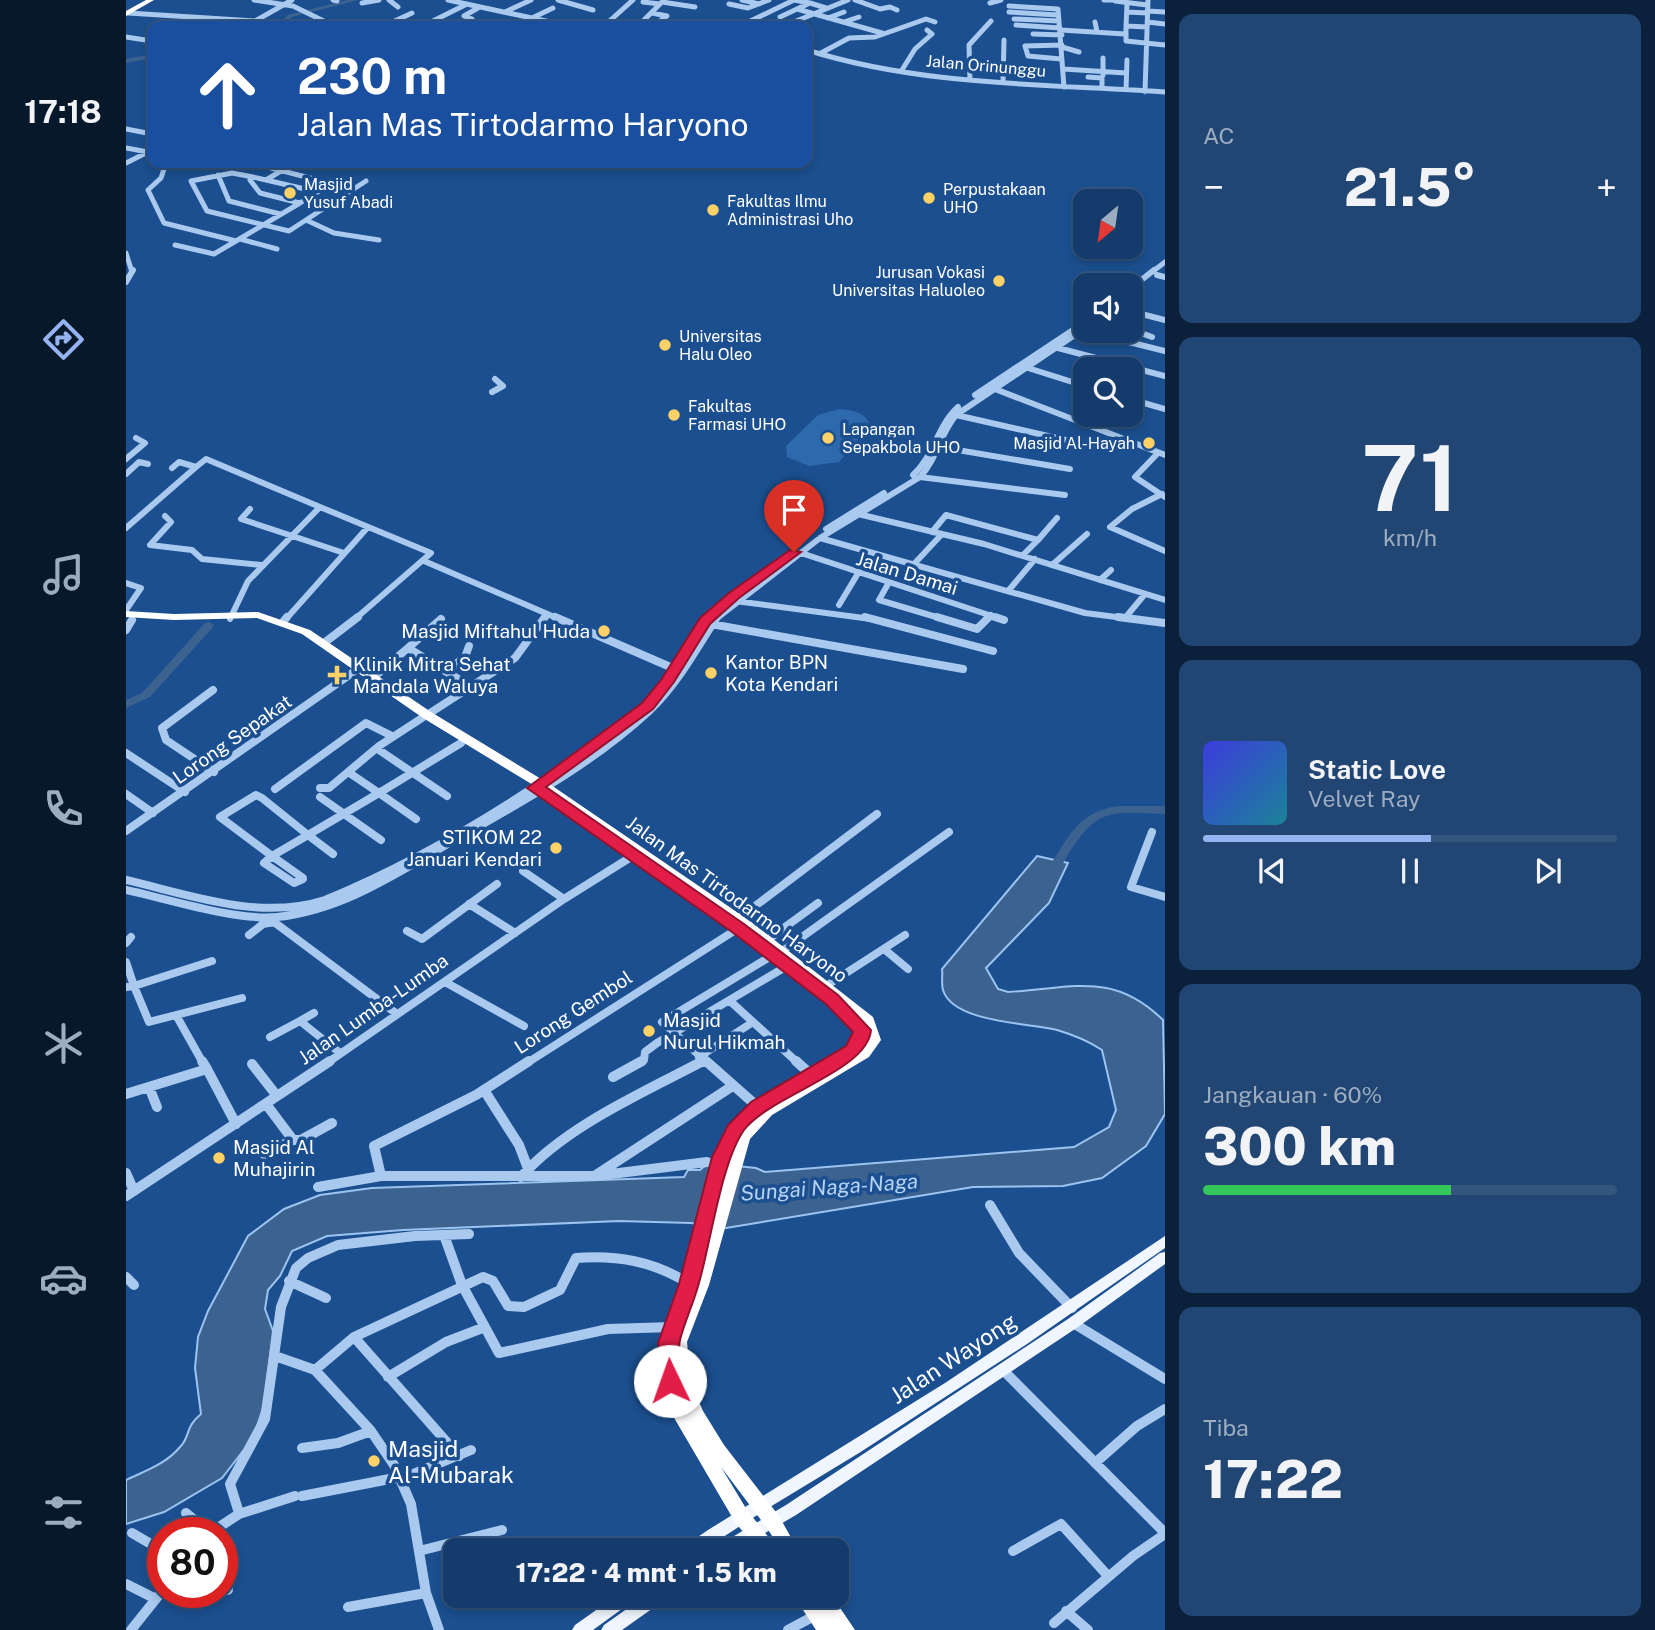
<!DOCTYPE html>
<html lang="id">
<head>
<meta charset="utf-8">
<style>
	body { margin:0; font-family:"Public Sans",sans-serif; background:#214673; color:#f1f3f6; height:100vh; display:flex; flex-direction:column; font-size:26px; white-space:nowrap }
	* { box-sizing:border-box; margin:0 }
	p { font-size:23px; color:#9dadc1 }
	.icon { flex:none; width:38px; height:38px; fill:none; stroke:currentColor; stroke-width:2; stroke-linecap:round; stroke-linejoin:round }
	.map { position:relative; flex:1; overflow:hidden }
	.side { display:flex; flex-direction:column; gap:14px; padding:14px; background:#0b203b; width:490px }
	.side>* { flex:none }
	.top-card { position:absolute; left:21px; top:21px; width:665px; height:147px; border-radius:14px; box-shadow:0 4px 10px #0003,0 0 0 2px #33557e; background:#1a4fa0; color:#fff; overflow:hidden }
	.needle { width:46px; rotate:209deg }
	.buttons { position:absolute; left:947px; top:189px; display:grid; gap:14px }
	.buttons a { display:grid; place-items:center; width:70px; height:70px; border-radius:14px; background:#143b6b; box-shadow:0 4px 10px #0003,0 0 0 2px #33557e; font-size:35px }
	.speed { position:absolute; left:21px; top:1517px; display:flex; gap:14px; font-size:35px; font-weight:700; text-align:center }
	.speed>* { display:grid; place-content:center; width:91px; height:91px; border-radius:50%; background:#143b6b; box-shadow:0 4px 10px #0003,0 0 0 2px #33557e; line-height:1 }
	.speed .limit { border:10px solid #d22; background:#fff; color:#111 }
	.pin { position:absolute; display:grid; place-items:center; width:60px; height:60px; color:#fff; margin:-72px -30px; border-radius:50% 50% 50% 0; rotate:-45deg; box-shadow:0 0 7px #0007 }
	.pin .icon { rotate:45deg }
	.me { position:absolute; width:77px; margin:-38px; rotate:357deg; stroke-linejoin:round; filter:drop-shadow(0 0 5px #0008) }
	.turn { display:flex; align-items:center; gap:24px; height:147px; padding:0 35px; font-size:32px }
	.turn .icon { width:91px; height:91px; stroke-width:2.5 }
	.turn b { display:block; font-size:49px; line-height:60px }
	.big { font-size:52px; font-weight:800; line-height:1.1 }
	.side .widget { flex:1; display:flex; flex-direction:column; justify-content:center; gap:10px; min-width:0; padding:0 24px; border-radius:14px; background:#214673 }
	.side .dial { align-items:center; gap:0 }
	.dial b { font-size:91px; line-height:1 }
	.song { display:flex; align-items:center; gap:21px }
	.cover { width:84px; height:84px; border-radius:10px; background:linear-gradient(135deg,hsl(240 70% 55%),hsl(190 70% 35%)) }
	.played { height:7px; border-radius:4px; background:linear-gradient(90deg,#95b2f1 55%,#33557e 55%) }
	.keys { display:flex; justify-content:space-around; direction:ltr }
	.heat { display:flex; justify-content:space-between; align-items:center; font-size:38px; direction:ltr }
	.charge { height:10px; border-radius:5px; background:linear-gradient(90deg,#34c759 60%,#33557e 0) }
	.trip { position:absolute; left:317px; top:1538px; width:406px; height:70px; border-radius:14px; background:#143b6b; box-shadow:0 4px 10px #0003,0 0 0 2px #33557e; font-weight:800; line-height:70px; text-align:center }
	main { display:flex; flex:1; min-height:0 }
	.dock { display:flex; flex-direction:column; width:126px; justify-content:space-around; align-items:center; background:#08182b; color:#9dadc1 }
	.dock .icon { width:49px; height:49px }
	.dock .current { color:#95b2f1 }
	.dock b { font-size:32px; color:#f1f3f6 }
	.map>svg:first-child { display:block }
	.green { fill:#2e69ad }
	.water { fill:#3c6290; stroke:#9cc4f0; stroke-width:2 }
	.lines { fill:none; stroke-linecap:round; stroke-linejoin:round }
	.river { fill:#3c6290; fill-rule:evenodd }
	.minor-far3 { stroke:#a9c9ee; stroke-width:5 }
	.minor-far2 { stroke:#a9c9ee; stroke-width:6 }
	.minor-far1 { stroke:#a9c9ee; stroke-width:8 }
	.minor { stroke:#a9c9ee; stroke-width:10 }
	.major { fill:#f0f6ff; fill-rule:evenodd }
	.highway { fill:#fff; fill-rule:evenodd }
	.route { fill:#e11d48; stroke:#92132f; stroke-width:2 }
	.poi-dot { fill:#ffd166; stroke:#1b4f8f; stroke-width:2.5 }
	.labels { text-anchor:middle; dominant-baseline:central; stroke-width:7; stroke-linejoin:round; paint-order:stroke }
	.far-street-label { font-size:16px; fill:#fff; stroke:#1b4f8f }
	.far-poi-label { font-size:16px; fill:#fff; stroke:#1b4f8f; text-anchor:start }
	.street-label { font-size:19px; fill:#fff; stroke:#1b4f8f }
	.poi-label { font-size:19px; fill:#fff; stroke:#1b4f8f; text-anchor:start }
	.water-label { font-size:21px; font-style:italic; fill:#b5d3f5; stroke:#1b4f8f }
	.near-street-label { font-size:23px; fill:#fff; stroke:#1b4f8f }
	.near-poi-label { font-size:23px; fill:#fff; stroke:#1b4f8f; text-anchor:start }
</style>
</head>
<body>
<main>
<nav class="dock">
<b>17:18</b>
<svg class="icon current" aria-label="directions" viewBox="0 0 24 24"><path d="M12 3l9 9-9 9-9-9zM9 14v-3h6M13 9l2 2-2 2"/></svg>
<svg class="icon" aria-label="music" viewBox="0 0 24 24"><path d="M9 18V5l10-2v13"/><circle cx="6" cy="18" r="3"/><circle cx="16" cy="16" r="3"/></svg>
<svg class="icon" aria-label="phone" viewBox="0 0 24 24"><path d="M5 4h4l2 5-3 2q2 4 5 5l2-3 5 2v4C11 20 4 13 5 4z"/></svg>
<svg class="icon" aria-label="climate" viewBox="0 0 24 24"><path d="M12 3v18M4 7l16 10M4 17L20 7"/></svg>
<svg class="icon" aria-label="car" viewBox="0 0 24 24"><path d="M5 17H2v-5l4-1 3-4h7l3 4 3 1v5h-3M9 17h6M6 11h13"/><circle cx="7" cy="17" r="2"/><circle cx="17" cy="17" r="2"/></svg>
<svg class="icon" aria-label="filters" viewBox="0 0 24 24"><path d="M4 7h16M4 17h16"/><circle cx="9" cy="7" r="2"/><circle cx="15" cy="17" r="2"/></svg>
</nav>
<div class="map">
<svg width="1039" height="1630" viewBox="0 0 1039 1630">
	<rect width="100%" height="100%" fill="#1b4f8f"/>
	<path class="green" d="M713 409C725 410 741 412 744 426L713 462 683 466 661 457 660 446 692 415Z"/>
	<path class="water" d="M911 856 942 863 923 903 860 968 872 989 882 992C945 989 986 970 1037 1020L1039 1114 1020 1146 976 1178 937 1186 847 1187 600 1228 565 1223 493 1221 277 1230 201 1236 166 1251 154 1276 142 1290 139 1309 147 1331 138 1405 127 1438 96 1478 38 1512 0 1524V1480C19 1471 40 1464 54 1447 65 1436 58 1428 75 1414L69 1368 72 1337 82 1311 122 1236 158 1209 194 1195 246 1188 558 1177 562 1170H574L582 1163 630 1168 639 1172 948 1147 983 1127 990 1110 976 1050C961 1040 948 1035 931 1030 904 1023 827 1023 817 990 815 984 817 975 816 969Z"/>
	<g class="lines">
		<path class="river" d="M221 0H232L166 17 157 26H150L162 15Z
			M26 54V58L0 63V59Z
			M83 622 88 625 87 627 24 697 0 708V700L16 693 79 623Z
			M992 806H1039V814C1020 814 996 810 978 817 956 825 942 857 929 876H921L919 873 921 870C942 839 950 812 992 806Z"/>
		<path class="minor-far3" d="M128 0 167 6 208 26
			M207 0 211 1
			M263 0 272 7
			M322 0 443 26
			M432 0 467 10
			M616 0 633 4
			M729 0 754 9
			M978 0H989
			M989 1 1021 5
			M517 2 534 4
			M536 2 569 7
			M236 3 253 0
			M864 3 875 0
			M603 4 622 8 643 0
			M883 6 932 9 938 87
			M700 8 684 3 671 9 756 33
			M754 9 764 7 771 10
			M1021 11 1039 12
			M379 12 405 0
			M883 12 932 15
			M1001 12 1021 13
			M2 13 129 21 166 0
			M526 13 541 16 535 20
			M654 17 671 9
			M406 18 427 8
			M702 18 718 12
			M346 19 338 16 352 8
			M888 19 933 21
			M718 22 733 17
			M969 22 971 32
			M1021 22 1039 24
			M890 25 934 28
			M217 26 233 22
			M258 26 286 13
			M297 26 341 4
			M478 26 507 0
			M512 26 538 0
			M614 26 668 0 684 3
			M658 26 722 0
			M1000 26 1001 4
			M1021 27 1000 26V41L1039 45
			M935 30 999 34
			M907 34 936 35
			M0 37 26 41
			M936 47 953 52
			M681 50C795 86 920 84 1039 92
			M695 53 723 38 749 37 800 19 809 22
			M977 58V75
			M935 59 902 56 899 46 936 45
			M937 69 1000 73
			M776 70 789 49 806 34 801 30
			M962 77 976 78V88
			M844 80 843 45 865 21
			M877 82 878 40
			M1000 90 1001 60
			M1019 92 1022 0
			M0 129 26 134
			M0 148 22 152
			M0 163 26 150
			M40 163 35 178 22 190 38 223 110 241 174 203 134 193 124 180 127 177 140 180 168 163
			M125 163 192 180 197 188 174 203
			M68 166 97 163
			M92 175 103 201 154 214
			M127 177 106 173 65 181 81 211 163 231 240 181
			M140 180 192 192
			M180 220 208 233 253 240
			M114 239 151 249
			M49 245 88 254 110 241
			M0 253 6 272
			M1026 272 1039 262"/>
		<path class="minor-far2" d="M1031 275 1039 277
			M0 282 7 270
			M1004 289 1028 270
			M1004 311 1039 320
			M1004 329 1026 337
			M955 330 1039 351
			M932 348 1039 376
			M902 368 959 386
			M869 389 1039 455
			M366 392 377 386 369 379
			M849 395 959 322
			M1004 399 1039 409
			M830 415 957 444
			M808 446 944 469
			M1032 453 1009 477 1039 497
			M0 459 19 443 10 438
			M70 467 80 459 194 507 122 581 104 619
			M0 474 13 462 22 464
			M787 475C808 456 811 426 832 407
			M794 477 939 495
			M1036 494 1006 509 984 527 1039 551
			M194 507 305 553 229 619
			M124 509 115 519 218 553
			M732 514 858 544 1039 600
			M39 516 45 522 24 545 66 550 76 559 136 565
			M0 528 70 467 53 462 46 468
			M700 529 758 493
			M806 532 820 515 912 540 897 555
			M694 538 959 613 1006 619
			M912 540 931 518
			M675 553 875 619
			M298 561 433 619
			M788 564 816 534
			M926 565 961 534
			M974 580 985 570
			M0 583 15 588 0 610
			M762 584 753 600 817 619
			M883 590 909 559
			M609 601 745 619
			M713 605 731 575
			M999 618 1019 594
			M160 619 242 527
			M417 619 421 614
			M581 619 594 607
			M590 619 694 538 794 477C811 459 814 434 830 415L959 328
			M861 619 865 615"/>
		<path class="minor-far1" d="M429 617 549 669
			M739 617 867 651
			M811 617 851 629 863 617
			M869 617 878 620
			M992 617 1039 623
			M157 622 161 617
			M585 624 837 669
			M0 630 6 620
			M198 643 232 617
			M564 646 583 617
			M282 648 315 619
			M322 670 339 657 343 646
			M248 677 282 648 345 687
			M87 690 36 728 40 740 88 772
			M301 715 389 658 419 617
			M253 750 321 796
			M0 753 59 792
			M225 774 253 793 335 743
			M194 788H203L253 746 296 718
			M149 789 240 723 266 736
			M0 794 27 813
			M130 795 136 798 182 835 146 856 94 817Z
			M194 797 255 840
			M0 831 229 671
			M1026 832 1005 887 1039 897
			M207 854 182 835 253 793 290 819
			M146 856 177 878V879L168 883 138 863Z
			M397 871 438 899
			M0 880C65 895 133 921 199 900 313 853 420 784 517 709
			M0 890C42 899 110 921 151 917 219 910 275 870 334 837 399 800 467 763 523 711 551 685 570 649 591 617
			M343 904 389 933
			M612 919 751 814
			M281 931 296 939 371 884
			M123 935 137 924 148 922 271 1014
			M640 941 692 903
			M0 943 5 937
			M758 949 782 969
			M655 952 823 832
			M0 962 8 986 86 961
			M319 982 398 1026
			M700 986 779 935
			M0 987 8 986 23 1022 50 1015 77 1063
			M604 1001 672 1063
			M50 1015 116 998
			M174 1021 188 1013
			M144 1037 174 1021 214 1053
			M573 1057 627 1022
			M201 1063 438 899 513 852
			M401 1063 619 924
			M513 1063 518 1060 519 1052 531 1043 661 966
			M573 1063 577 1061
			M582 1063 536 1022 647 955"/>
		<path class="minor" d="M76 1061 81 1069
			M580 1061 632 1107
			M670 1061 692 1081
			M126 1064 151 1096
			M487 1077 516 1061
			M23 1087 31 1107
			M358 1090 393 1145 401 1166
			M0 1094 81 1069 110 1124
			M167 1140H175L206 1123
			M138 1154 167 1140 140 1104
			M0 1173 8 1191
			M470 1175 605 1087
			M255 1176 248 1146 350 1095 403 1061
			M395 1177C438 1127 518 1092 577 1061
			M192 1187 255 1176H469L581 1162
			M0 1196 204 1061
			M864 1205 893 1253 946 1308
			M318 1235 336 1285 373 1353 482 1329 547 1327
			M0 1277 8 1285
			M163 1281 200 1298
			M947 1323 1039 1379
			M149 1356 189 1370 245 1431 268 1465 285 1504 300 1593 313 1630
			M876 1369 1039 1533
			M189 1370 228 1337
			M262 1377 320 1342 359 1327
			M176 1448 212 1443 245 1431
			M333 1456 228 1337 357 1277 367 1281 382 1306 398 1307 434 1290 450 1258C491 1255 527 1261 562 1283
			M969 1463 1011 1426 1039 1409
			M275 1479 345 1450
			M176 1496 274 1477
			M60 1513 84 1533
			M113 1513 104 1484 139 1419 155 1307 170 1268 182 1258 212 1245 289 1236 343 1234
			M6 1533 37 1551
			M84 1533 113 1514 169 1496
			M293 1551 376 1530
			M887 1551 935 1524 982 1576
			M0 1584 30 1599
			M96 1590H102
			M222 1607 300 1593
			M940 1611 962 1630
			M928 1623 1007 1556 1039 1534
			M5 1630 37 1590
			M662 1630 690 1615"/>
		<path class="major" d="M1039 1236V1248L901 1344 733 1453 639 1510 577 1550H558L560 1545 582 1530 819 1383Z
			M1039 1252V1264L952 1327 670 1515 610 1550H591L593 1545 660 1505 942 1319 1034 1253Z
			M490 1596H510L507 1601 467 1630H446L449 1625Z
			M519 1596H540L537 1601 496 1630H475L478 1625Z"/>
		<path class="highway" d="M20 0H28L0 16V11Z
			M0 611 48 614 132 612 184 630 305 712 425 785 624 921 747 1017 755 1040 743 1057 646 1115 624 1139 583 1285 561 1342 565 1383 577 1411 598 1445 653 1516 672 1550H655L641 1528 595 1467 621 1510 648 1544 650 1550H632L609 1522 547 1416 533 1356 589 1157 606 1121 641 1095 646 1094 652 1097 698 1070 693 1066 695 1062 721 1047 729 1036 727 1027 707 1007 705 1004 707 1001 614 927 417 791 297 718 176 634 131 618 48 620 0 617ZM605 1153 589 1208 603 1157Z
			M668 1596H706L729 1630H690Z"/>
	</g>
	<path class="route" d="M664 550 675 552 613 598 584 624 548 682 527 709 420 787 618 924 712 995 745 1030C742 1071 643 1096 618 1130 596 1161 585 1240 574 1279 569 1300 559 1320 554 1340 550 1356 559 1373 552 1388L544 1391 537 1388 532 1343 553 1284 586 1157 602 1125 625 1102 720 1046 727 1032 700 1004 606 932 401 788 516 703 535 680 574 618 603 593Z"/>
	<g class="poi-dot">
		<circle cx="164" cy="193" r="7"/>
		<circle cx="803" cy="198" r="7"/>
		<circle cx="587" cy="210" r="7"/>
		<circle cx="873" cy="281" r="7"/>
		<circle cx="539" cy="345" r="7"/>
		<circle cx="548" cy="415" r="7"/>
		<circle cx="702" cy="438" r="7"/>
		<circle cx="1023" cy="443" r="7"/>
		<circle cx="478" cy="631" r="7"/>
		<circle cx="585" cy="673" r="7"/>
		<path d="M207.5 664.5h7v7h7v7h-7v7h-7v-7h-7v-7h7z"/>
		<circle cx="430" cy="848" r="7"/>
		<circle cx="523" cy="1031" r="7"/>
		<circle cx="93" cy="1158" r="7"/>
		<circle cx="248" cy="1461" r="7"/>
	</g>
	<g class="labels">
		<g class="far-street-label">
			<text transform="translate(860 66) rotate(5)">Jalan Orinunggu</text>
		</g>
		<g class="far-poi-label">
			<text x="178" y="184">Masjid<tspan x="178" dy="18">Yusuf Abadi</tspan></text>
			<text x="817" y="189">Perpustakaan<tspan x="817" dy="18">UHO</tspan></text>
			<text x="601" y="201">Fakultas Ilmu<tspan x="601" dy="18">Administrasi Uho</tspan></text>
			<text x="859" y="272" text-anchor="end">Jurusan Vokasi<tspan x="859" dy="18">Universitas Haluoleo</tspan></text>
			<text x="553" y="336">Universitas<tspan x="553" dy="18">Halu Oleo</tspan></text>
			<text x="562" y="406">Fakultas<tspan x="562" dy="18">Farmasi UHO</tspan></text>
			<text x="716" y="429">Lapangan<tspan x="716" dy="18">Sepakbola UHO</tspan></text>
			<text x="1009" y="443" text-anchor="end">Masjid Al-Hayah</text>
		</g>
		<g class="street-label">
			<text transform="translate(781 573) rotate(17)">Jalan Damai</text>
			<text transform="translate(106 739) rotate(-35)">Lorong Sepakat</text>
			<text transform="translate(611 899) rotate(36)">Jalan Mas Tirtodarmo Haryono</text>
			<text transform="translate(247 1009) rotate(-35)">Jalan Lumba-Lumba</text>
			<text transform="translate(447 1012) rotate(-33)">Lorong Gembol</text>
		</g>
		<g class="poi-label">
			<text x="464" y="631" text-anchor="end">Masjid Miftahul Huda</text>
			<text x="599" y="662">Kantor BPN<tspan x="599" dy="22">Kota Kendari</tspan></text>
			<text x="227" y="664">Klinik Mitra Sehat<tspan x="227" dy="22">Mandala Waluya</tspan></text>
			<text x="416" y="837" text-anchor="end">STIKOM 22<tspan x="416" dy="22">Januari Kendari</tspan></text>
			<text x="537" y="1020">Masjid<tspan x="537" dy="22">Nurul Hikmah</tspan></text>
			<text x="107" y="1147">Masjid Al<tspan x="107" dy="22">Muhajirin</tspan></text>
		</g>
		<g class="water-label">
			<text transform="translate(703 1187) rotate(-4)">Sungai Naga-Naga</text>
		</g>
		<g class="near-street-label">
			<text transform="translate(827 1358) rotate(-33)">Jalan Wayong</text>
		</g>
		<g class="near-poi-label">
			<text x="262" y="1448">Masjid<tspan x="262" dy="26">Al-Mubarak</tspan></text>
		</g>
	</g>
</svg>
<div class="buttons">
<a><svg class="needle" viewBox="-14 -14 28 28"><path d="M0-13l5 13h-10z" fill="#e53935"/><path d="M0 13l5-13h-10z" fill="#9dadc1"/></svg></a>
<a><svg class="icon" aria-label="sound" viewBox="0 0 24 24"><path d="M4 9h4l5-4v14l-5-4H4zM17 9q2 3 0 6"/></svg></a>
<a><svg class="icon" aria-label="search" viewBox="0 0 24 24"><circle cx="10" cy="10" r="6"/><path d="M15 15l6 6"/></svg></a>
</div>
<div class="speed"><div class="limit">80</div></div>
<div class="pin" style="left:668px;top:552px;background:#d93025"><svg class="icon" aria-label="arrive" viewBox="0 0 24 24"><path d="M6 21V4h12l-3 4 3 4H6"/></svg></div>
<svg class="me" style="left:544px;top:1381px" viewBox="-20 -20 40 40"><circle r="19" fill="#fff"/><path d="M0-13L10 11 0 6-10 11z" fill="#e11d48"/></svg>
<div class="trip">17:22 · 4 mnt · 1.5 km</div>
<div class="top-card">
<div class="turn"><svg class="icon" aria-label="ahead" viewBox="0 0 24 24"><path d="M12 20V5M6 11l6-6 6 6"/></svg><div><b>230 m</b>Jalan Mas Tirtodarmo Haryono</div></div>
</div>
</div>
<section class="side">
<div class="widget"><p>AC</p>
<div class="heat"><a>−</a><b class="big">21.5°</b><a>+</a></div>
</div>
<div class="widget dial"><b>71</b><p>km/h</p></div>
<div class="widget">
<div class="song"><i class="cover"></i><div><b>Static Love</b><p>Velvet Ray</p></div></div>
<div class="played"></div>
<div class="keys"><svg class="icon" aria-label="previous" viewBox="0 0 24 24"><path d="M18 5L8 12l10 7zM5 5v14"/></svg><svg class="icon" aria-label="pause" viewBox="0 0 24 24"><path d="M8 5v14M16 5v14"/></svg><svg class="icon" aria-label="next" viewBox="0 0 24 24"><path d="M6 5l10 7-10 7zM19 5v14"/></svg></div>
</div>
<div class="widget"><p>Jangkauan · 60%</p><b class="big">300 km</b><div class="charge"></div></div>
<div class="widget"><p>Tiba</p><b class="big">17:22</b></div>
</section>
</main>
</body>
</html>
